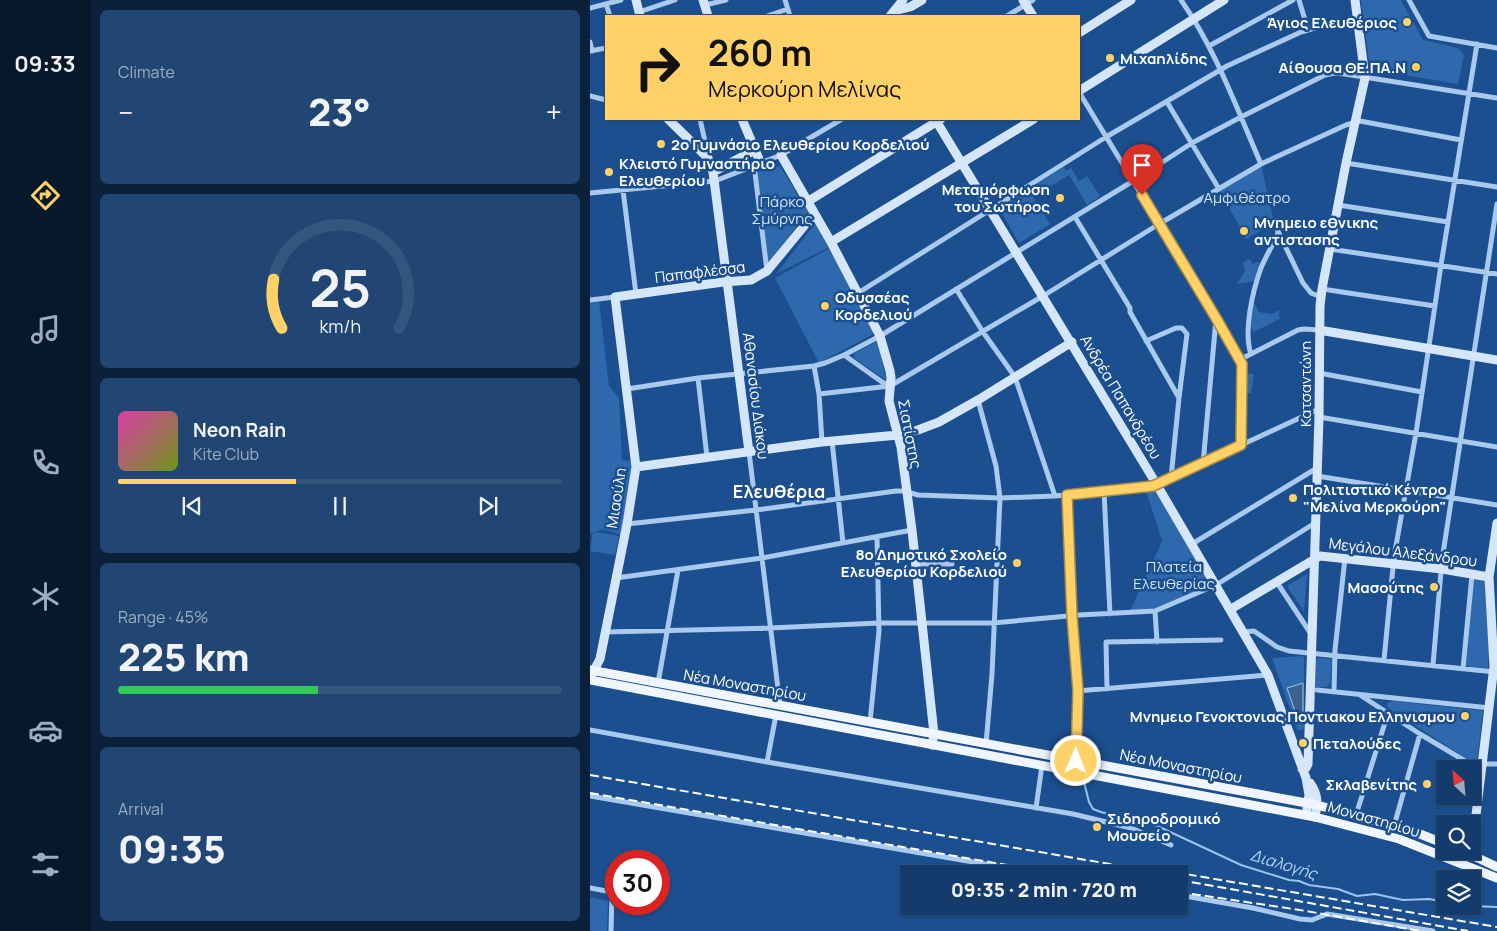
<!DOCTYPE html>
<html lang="en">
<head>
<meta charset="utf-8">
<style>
	body { margin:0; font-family:Manrope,sans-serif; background:#214673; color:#f1f3f6; height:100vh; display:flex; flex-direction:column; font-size:19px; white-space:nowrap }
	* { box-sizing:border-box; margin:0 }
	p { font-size:16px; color:#9dadc1 }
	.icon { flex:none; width:28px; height:28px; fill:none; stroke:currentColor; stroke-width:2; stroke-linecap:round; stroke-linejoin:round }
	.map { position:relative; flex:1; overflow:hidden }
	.drawer { display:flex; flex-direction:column; gap:10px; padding:10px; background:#0b203b; width:500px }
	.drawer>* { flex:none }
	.banner { position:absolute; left:15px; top:15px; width:475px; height:105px; border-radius:0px; box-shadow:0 1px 4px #0004,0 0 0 1px #33557e; background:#ffd166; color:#111; overflow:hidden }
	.needle { width:32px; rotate:334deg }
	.fabs { position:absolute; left:846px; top:760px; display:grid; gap:10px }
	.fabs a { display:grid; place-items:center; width:45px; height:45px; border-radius:0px; background:#143b6b; box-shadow:0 1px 4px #0004,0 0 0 1px #33557e; font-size:25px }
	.speed { position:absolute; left:15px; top:850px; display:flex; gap:10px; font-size:25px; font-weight:700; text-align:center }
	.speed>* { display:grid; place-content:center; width:65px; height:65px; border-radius:50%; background:#143b6b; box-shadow:0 1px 4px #0004,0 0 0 1px #33557e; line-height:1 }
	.speed .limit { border:8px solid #d22; background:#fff; color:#111 }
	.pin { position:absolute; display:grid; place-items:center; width:42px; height:42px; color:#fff; margin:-51px -21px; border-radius:50% 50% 50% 0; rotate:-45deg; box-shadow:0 0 5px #0007 }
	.pin .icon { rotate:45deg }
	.me { position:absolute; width:55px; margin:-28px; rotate:1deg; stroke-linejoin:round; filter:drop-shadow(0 0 4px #0008) }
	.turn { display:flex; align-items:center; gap:18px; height:105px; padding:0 20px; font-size:22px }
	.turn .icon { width:65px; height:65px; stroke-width:2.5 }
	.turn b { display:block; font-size:35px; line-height:42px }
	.big { font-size:38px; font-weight:800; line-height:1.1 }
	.drawer .widget { flex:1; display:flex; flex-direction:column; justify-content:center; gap:8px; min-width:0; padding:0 18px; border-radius:8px; background:#214673 }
	.drawer .dial { align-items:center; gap:0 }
	.dial svg { height:130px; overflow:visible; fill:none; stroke:#33557e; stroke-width:7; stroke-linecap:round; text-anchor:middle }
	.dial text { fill:#f1f3f6; stroke:none }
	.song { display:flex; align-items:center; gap:15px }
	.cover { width:60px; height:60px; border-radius:8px; background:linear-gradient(135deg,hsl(320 70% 55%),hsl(80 70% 35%)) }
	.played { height:5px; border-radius:2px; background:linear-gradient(90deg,#ffd166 40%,#33557e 40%) }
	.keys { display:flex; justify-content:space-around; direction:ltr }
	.heat { display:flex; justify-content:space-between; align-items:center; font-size:28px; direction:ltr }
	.charge { height:8px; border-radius:4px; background:linear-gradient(90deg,#34c759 45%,#33557e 0) }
	.trip { position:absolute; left:310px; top:865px; width:288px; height:50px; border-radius:0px; background:#143b6b; box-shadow:0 1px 4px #0004,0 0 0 1px #33557e; font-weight:800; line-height:50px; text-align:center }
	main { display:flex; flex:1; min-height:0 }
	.dock { display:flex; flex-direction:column; width:90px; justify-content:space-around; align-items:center; background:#08182b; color:#9dadc1 }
	.dock .icon { width:35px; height:35px }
	.dock .selected { color:#ffd166 }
	.dock b { font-size:22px; color:#f1f3f6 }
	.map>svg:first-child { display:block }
	.green { fill:#2e69ad }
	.water { fill:#3c6290; stroke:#9cc4f0 }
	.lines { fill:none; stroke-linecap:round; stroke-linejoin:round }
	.stream { stroke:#9cc4f0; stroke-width:2 }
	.street { stroke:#a9c9ee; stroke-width:5 }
	.secondary { stroke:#d6e6fa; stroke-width:9 }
	.primary { stroke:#f0f6ff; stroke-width:9 }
	.rail { stroke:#fff; stroke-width:2; stroke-dasharray:9 4; stroke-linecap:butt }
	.route-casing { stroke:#a68842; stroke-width:12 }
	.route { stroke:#ffd166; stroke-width:9 }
	.poi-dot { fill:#ffd166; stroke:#1b4f8f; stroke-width:2 }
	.labels { text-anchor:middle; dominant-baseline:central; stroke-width:5; stroke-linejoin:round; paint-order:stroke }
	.poi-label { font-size:15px; font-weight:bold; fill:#fff; stroke:#1b4f8f; text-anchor:start }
	.park-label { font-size:15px; fill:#cfe3fa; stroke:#1b4f8f }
	.street-label { font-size:15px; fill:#fff; stroke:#1b4f8f }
	.water-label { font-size:16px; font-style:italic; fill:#b5d3f5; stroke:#1b4f8f }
	.quarter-label { font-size:18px; font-weight:bold; fill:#fff; stroke:#1b4f8f }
</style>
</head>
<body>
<main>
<nav class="dock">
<b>09:33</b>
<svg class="icon selected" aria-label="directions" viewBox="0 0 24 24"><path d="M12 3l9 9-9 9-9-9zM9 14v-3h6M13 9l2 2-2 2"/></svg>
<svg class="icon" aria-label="music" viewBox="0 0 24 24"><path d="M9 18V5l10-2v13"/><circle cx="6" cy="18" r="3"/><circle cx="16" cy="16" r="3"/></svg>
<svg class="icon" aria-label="phone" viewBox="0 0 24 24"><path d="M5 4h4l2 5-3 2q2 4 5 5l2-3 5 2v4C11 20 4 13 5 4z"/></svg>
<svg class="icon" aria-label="climate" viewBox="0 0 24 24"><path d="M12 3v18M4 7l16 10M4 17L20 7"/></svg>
<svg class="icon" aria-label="car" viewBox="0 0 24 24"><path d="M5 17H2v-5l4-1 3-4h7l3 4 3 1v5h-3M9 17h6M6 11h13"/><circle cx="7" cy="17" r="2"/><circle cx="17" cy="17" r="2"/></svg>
<svg class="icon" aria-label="filters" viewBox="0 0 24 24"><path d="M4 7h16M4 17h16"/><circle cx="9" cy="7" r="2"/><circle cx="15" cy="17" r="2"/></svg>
</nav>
<section class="drawer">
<div class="widget"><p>Climate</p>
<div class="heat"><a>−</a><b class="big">23°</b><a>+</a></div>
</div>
<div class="widget dial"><svg viewBox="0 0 100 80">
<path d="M14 69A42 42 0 1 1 86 69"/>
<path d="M14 69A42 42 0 0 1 9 39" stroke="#ffd166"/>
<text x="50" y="56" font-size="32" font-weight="700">25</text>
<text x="50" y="72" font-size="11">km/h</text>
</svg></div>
<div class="widget">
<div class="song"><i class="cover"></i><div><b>Neon Rain</b><p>Kite Club</p></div></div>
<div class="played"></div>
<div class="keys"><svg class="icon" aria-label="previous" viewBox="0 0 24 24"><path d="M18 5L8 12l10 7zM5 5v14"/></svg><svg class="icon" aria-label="pause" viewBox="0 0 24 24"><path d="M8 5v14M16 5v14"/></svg><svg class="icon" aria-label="next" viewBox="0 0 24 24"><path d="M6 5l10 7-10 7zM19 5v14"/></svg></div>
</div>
<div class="widget"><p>Range · 45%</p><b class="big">225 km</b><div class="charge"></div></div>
<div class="widget"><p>Arrival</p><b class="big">09:35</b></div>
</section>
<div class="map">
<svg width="907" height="931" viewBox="0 0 907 931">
	<rect width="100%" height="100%" fill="#1b4f8f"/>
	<path class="green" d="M771 0H811L833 40 860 46 869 49 874 55 868 84 780 69Z
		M671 164 684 223 656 239 629 189Z
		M190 166 218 212 178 263 167 172Z
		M474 167 476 171 481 168 489 181 497 176 510 196 497 205 479 175 443 197 460 224 429 243 409 208Z
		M225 224 239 247 186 274 224 225Z
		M240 248 285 333 229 363 185 278Z
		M659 259 663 264 667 262 671 264 666 281 647 284 655 271 653 263Z
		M9 301 19 386 29 398 32 460 44 461 31 535 14 529 5 532 29 536 25 555 0 551 3 532 0 534V302Z
		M664 303 669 312 681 314 691 310 688 315 691 318 664 332 660 326Z
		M288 341 296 380 264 358 265 353Z
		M654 373 664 374 661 393 653 394Z
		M563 486 621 587 565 611 539 613 570 546 572 540 555 488Z
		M717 574 714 612 697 586Z
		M884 578 895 579 899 653 898 668 876 666Z
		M714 656V728L708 731 682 658Z
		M726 658 742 659 740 684 737 687H725Z
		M805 701 893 711 887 762 877 759 798 708 796 704 799 702Z
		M0 897 18 901 17 931H0Z"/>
	<path class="water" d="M713 683V722L709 723 697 688Z"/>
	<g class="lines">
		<path class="stream" d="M494 782 499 802 503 809C512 813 522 815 531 815 537 815 542 818 548 817L651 865 699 880 709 881 719 885 748 889 767 896 785 894 813 900 839 899 855 902
			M882 906 907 907"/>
		<path class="street" d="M195 0 200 16
			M591 0C626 50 647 109 671 164
			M709 0 718 30
			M819 0 839 36 907 48
			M16 4 20 16
			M115 5 136 0
			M0 8 31 0
			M49 12 85 0
			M177 16 198 9
			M417 16 443 0
			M0 42 2 51
			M619 46 703 0
			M0 51 16 48
			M489 92 626 318 652 364 651 445
			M0 96 16 100
			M577 102 629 189
			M110 119 118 155
			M756 163 907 187
			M165 173 177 271
			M33 190 46 294
			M0 193 125 181 191 155 252 119
			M748 205 858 222
			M485 217 540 308V312L589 398 581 478
			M684 223 713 283 721 293 731 297
			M740 249 907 274
			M366 289 393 332 425 377 465 496
			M732 289 845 306
			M268 293 516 137 637 66 711 32 728 27 768 21
			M0 300 25 297
			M556 341 586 328H592L597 334 589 398
			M661 354C653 331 663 290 671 268 676 256 683 245 688 233
			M254 355 292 382 300 386
			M648 357H655L708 330 714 329 729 330
			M224 366 229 394 232 442
			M729 373 832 392
			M108 378 117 457
			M37 389 108 378 224 366 235 363 254 355 290 336 543 181 602 143 651 117 735 75 745 73 755 74 907 98
			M229 394 300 386 453 296 569 224 671 164 756 125 770 121 871 140
			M388 400 406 466 410 498 402 674 396 744
			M729 417 907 447
			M242 441 253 543
			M159 452 190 705
			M613 464 626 319
			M727 476 907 505
			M514 491 520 614
			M477 495 482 616 487 691 486 761
			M37 524 166 510 306 491H314L328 495 410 498 465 496 563 486 729 409
			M602 544 727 468
			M326 564H362
			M26 578 172 558 322 530
			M686 581 721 634
			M565 611 567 642
			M16 632 180 628 289 623H403L489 615 565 611 626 585 725 523
			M653 632 664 631 687 647 699 651 905 672
			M794 660 804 557 826 433 851 265 887 44
			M843 665 852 560 907 204
			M873 669 882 575
			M68 683 88 570
			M517 689 516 642 631 640
			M727 690 900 708
			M487 691 678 675
			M744 691 745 650 755 558
			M770 695 830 734 880 764H907
			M280 722 289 631 287 537
			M0 730 177 762 483 814 541 828 581 845
			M177 762 186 715
			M0 796 453 874
			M446 808 452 765
			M766 815 798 713
			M804 826 830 734
			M0 888 22 892 21 931
			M589 895 663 908 710 919 722 920 737 914 843 931"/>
		<path class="secondary" d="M46 0 50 16
			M113 0 118 16
			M433 0 443 16
			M304 11 320 7 332 0
			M300 16 313 0
			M489 33 541 0
			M489 91 634 0
			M78 119 118 158 123 172 159 452
			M152 119 171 164
			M345 119 567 485 678 675 716 778 719 795 716 815
			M191 155 241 242 290 336 300 371 301 378 299 401 311 447 322 530 344 734 342 745
			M123 172 165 150
			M217 202 351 119
			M241 242 444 119
			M729 330 907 360
			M46 467 232 442 308 435 328 430 349 422 388 400 482 342
			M641 609 730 556 852 569 899 577
			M0 678 10 659 37 524 46 467 25 297 133 282 161 280 177 271 224 214
			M712 769 716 768 718 764 729 417 730 306 732 289 756 163 775 78 765 0
			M720 783C728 794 728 803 725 817
			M882 848 904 666 899 577 907 523"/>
		<path class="primary" d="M0 670 727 805 825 832 855 844
			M0 680 725 817 809 839 907 878
			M873 851 907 867"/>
		<path class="rail" d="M0 775 578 874
			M0 793 469 874
			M572 870 907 927
			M589 880 878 931
			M589 892 710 910 830 931"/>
	</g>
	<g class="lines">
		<defs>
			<path id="route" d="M486 761 488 691 482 616 477 495 563 486 651 445 652 364 626 318 552 195"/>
		</defs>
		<use href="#route" class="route-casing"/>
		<use href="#route" class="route"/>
	</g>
	<g class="poi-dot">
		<circle cx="817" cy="22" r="5"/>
		<circle cx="520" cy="58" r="5"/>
		<circle cx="826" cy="67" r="5"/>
		<circle cx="71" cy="144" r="5"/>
		<circle cx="19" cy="172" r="5"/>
		<circle cx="470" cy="198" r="5"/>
		<circle cx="654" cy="231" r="5"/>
		<circle cx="235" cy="306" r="5"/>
		<circle cx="703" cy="498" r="5"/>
		<circle cx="427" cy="563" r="5"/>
		<circle cx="844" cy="587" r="5"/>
		<circle cx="875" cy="716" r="5"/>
		<circle cx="713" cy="743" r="5"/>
		<circle cx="837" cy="784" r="5"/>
		<circle cx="507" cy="827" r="5"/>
	</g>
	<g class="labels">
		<g class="poi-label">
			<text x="807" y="22" text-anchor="end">Άγιος Ελευθέριος</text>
			<text x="530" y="58">Μιχαηλίδης</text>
			<text x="816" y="67" text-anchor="end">Αίθουσα ΘΕ.ΠΑ.Ν</text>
			<text x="81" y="144">2ο Γυμνάσιο Ελευθερίου Κορδελιού</text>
			<text x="29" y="163">Κλειστό Γυμναστήριο<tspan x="29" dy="17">Ελευθερίου</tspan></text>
			<text x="460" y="189" text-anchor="end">Μεταμόρφωση<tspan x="460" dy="17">του Σωτήρος</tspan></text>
			<text x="664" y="222">Μνημειο εθνικης<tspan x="664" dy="17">αντιστασης</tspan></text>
			<text x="245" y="297">Οδυσσέας<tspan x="245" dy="17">Κορδελιού</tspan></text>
			<text x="713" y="489">Πολιτιστικό Κέντρο<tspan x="713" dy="17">"Μελίνα Μερκούρη"</tspan></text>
			<text x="417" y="554" text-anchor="end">8ο Δημοτικό Σχολείο<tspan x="417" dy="17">Ελευθερίου Κορδελιού</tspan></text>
			<text x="834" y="587" text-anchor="end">Μασούτης</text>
			<text x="865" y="716" text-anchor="end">Μνημειο Γενοκτονιας Ποντιακου Ελληνισμου</text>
			<text x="723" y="743">Πεταλούδες</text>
			<text x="827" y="784" text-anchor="end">Σκλαβενίτης</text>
			<text x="517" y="818">Σιδηροδρομικό<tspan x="517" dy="17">Μουσείο</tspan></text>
		</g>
		<g class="park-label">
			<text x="657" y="197">Αμφιθέατρο</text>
			<text x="192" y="201">Πάρκο<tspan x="192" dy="17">Σμύρνης</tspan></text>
			<text x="584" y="566">Πλατεία<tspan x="584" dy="17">Ελευθερίας</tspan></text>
		</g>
		<g class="street-label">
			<text transform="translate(110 272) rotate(-7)">Παπαφλέσσα</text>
			<text transform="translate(715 384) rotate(-90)">Κατσαντώνη</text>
			<text transform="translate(166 396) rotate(83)">Αθανασίου Διάκου</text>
			<text transform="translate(531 397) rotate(59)">Ανδρέα Παπανδρέου</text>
			<text transform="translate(320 434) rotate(79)">Σιατίστης</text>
			<text transform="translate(26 498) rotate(-81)">Μιαούλη</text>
			<text transform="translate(813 552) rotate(7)">Μεγάλου Αλεξάνδρου</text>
			<text transform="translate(155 685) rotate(10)">Νέα Μοναστηρίου</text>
			<text transform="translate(591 766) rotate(11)">Νέα Μοναστηρίου</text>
			<text transform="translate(784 819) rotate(16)">Μοναστηρίου</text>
		</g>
		<g class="water-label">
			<text transform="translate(694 864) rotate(17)">Διαλογής</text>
		</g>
		<g class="quarter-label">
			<text x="189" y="491">Ελευθέρια</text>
		</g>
	</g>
</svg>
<div class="fabs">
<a><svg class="needle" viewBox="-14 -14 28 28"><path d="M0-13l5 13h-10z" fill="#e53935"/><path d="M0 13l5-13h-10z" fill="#9dadc1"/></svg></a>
<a><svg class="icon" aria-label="search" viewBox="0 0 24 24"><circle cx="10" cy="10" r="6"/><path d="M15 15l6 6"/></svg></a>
<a><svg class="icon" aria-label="layers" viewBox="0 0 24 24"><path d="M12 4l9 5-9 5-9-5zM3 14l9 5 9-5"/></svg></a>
</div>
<div class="speed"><div class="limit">30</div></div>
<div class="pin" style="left:552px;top:195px;background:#d93025"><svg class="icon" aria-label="arrive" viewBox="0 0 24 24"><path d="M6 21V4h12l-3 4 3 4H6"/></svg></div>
<svg class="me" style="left:486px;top:761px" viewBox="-20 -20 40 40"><circle r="17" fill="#ffd166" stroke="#fff" stroke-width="3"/><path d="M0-11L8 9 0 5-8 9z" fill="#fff"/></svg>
<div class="trip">09:35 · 2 min · 720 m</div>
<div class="banner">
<div class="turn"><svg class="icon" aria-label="right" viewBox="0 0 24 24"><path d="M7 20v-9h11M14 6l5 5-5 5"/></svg><div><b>260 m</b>Μερκούρη Μελίνας</div></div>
</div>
</div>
</main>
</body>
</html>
